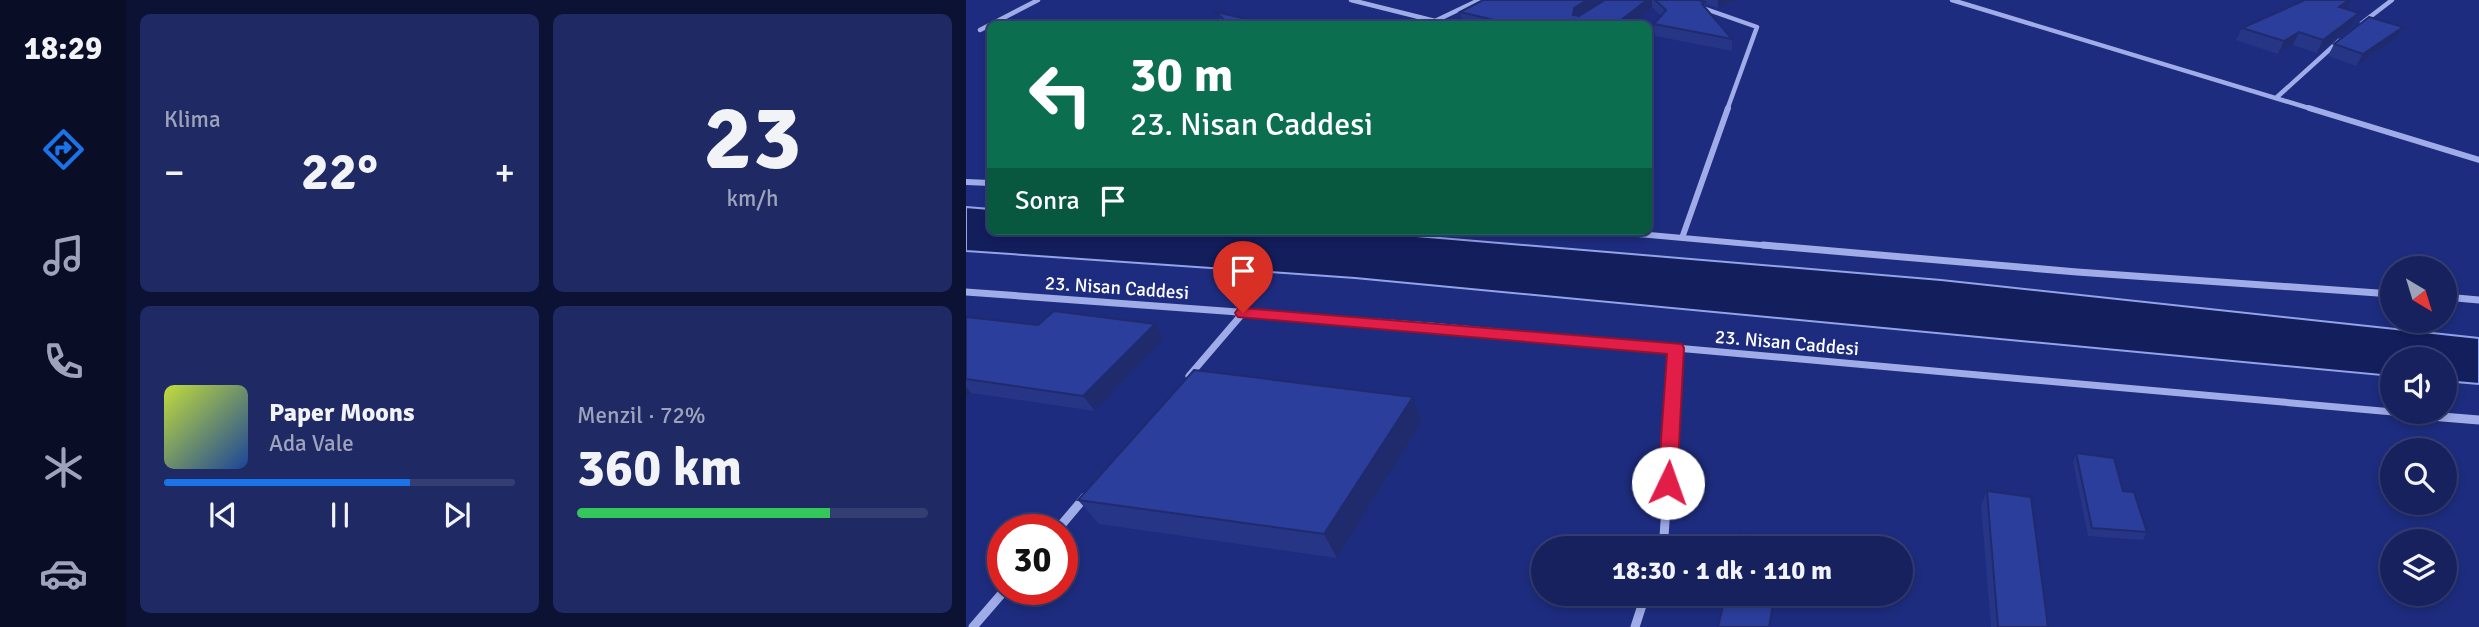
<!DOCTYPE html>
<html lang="tr">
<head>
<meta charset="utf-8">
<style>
	body { margin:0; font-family:Signika,sans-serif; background:#1f2964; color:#f1f3f6; height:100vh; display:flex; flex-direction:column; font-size:26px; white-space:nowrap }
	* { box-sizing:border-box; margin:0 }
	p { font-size:23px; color:#9ea3bc }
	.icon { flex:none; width:38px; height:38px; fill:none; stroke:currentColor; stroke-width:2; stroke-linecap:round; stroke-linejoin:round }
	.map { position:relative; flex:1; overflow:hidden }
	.drawer { display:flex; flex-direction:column; gap:14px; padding:14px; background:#0c1234; width:840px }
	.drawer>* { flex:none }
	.banner { position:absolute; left:21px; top:21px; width:665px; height:214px; border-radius:10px; box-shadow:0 4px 10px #0003,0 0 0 2px #353e73; background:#0b6e4f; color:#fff; overflow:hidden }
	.needle { width:46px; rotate:142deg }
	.buttons { position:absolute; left:1414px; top:256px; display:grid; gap:14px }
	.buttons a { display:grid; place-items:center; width:77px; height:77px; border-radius:50%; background:#16215e; box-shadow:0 4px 10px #0003,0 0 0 2px #353e73; font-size:35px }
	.speed { position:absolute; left:21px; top:514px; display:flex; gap:14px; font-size:35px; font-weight:700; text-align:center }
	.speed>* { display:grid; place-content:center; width:91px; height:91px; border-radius:50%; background:#16215e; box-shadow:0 4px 10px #0003,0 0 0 2px #353e73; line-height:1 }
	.speed .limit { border:10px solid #d22; background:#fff; color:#111 }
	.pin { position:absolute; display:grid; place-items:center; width:60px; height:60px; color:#fff; margin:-72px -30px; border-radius:50% 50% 50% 0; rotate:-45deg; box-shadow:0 0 7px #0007 }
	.pin .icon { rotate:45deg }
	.me { position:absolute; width:77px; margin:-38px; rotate:3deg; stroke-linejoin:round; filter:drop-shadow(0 0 5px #0008) }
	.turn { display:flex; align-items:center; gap:24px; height:147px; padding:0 28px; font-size:32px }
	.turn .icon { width:91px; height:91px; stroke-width:2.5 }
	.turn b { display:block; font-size:49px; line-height:60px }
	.then { display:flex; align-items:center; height:66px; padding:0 28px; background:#0003; gap:14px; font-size:26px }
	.big { font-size:52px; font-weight:700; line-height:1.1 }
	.drawer .widget { flex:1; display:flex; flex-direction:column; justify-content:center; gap:10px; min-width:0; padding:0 24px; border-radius:10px; background:#1f2964 }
	.drawer .dial { align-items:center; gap:0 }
	.dial b { font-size:91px; line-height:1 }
	.song { display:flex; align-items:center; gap:21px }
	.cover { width:84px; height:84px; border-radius:10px; background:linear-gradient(135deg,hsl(70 70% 55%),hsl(220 70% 35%)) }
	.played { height:7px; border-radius:4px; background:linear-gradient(90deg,#1a73e8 70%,#353e73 70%) }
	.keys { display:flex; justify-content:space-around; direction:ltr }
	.heat { display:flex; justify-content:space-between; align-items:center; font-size:38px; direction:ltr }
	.charge { height:10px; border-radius:5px; background:linear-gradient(90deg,#34c759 72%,#353e73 0) }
	.drawer .tiles { flex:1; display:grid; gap:14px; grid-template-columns:repeat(2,1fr) }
	.trip { position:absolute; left:565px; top:536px; width:382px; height:70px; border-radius:35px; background:#16215e; box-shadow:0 4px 10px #0003,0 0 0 2px #353e73; font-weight:700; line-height:70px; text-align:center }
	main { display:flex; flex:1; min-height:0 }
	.tab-bar { display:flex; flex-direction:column; width:126px; justify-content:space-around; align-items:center; background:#090d26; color:#9ea3bc }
	.tab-bar .icon { width:49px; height:49px }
	.tab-bar .active { color:#1a73e8 }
	.tab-bar b { font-size:32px; color:#f1f3f6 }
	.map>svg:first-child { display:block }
	.water { fill:#131e5d; stroke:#93a3ea; stroke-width:2 }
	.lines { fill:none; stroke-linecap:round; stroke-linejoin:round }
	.minor-far3 { stroke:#a0ace8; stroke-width:4.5 }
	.minor-far2 { stroke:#a0ace8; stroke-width:6 }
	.minor-far1 { stroke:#a0ace8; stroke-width:7 }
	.minor { stroke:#a0ace8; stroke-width:9 }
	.wall { fill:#263586 }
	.shaded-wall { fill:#1f2b6d }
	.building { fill:#2c3e9c; stroke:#1f2b6d; stroke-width:2 }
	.route { fill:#e11d48; stroke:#92132f; stroke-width:2 }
	.labels { text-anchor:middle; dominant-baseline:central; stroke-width:7; stroke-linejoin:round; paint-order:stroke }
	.street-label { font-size:19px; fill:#fff; stroke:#1d2c7e }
</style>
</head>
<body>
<main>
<nav class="tab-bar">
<b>18:29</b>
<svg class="icon active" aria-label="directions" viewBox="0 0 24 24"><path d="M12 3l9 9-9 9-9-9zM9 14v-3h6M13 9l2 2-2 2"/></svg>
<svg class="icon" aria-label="music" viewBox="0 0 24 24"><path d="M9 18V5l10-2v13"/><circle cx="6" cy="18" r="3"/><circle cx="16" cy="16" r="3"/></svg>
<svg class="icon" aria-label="phone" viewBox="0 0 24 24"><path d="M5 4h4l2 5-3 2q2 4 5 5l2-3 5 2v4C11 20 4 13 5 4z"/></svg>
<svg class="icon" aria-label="climate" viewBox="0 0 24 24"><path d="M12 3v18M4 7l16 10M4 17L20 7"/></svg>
<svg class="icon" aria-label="car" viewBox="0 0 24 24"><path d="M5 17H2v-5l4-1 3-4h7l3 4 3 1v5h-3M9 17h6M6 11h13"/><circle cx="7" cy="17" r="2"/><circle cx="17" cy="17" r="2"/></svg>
</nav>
<section class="drawer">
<div class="tiles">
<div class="widget"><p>Klima</p>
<div class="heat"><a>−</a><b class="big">22°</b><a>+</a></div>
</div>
<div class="widget dial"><b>23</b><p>km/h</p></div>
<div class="widget">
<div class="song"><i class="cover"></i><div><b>Paper Moons</b><p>Ada Vale</p></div></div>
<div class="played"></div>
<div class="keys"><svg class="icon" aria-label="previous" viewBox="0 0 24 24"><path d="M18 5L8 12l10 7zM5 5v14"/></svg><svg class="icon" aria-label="pause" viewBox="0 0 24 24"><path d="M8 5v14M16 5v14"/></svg><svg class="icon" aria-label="next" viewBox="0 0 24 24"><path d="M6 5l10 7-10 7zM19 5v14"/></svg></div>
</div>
<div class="widget"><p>Menzil · 72%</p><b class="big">360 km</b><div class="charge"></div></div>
</div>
</section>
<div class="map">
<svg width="1513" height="627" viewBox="0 0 1513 627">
	<rect width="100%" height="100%" fill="#1d2c7e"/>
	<path class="water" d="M0 207 24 209V231H391L975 280 1513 338V384L1479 381V359H1426V376L389 278 0 251Z"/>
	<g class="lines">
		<path class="minor-far3" d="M385 0 469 21 513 0
			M986 0 1349 110
			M734 7 791 27 761 110
			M1396 23 1426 0
			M14 30 72 0
			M1310 98 1373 41"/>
		<path class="minor-far2" d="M1343 108 1513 160
			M0 182 24 183
			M639 231 818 247
			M716 238 762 108"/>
		<path class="minor-far1" d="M797 245 1111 272 1426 294
			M0 292 464 326 1472 416
			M1479 297 1513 300
			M223 376 277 313
			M706 416 710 348"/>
		<path class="minor" d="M1452 415 1513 420
			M91 530 119 497
			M695 548 698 537 706 415
			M7 627 39 590
			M669 627 680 593"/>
	</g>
	<path class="wall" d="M517 0H772L752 8 739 4V7L766 39V51L689 36 688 24 695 16 686 7 665 24H502L497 23 494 12Z
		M1380 9 1393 13 1386 25 1351 53 1327 45 1312 54 1270 40 1276 28Z
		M250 12 303 24H256Z
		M1430 38 1390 66 1362 56 1368 44Z
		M0 317 72 325 189 324 198 339 129 411 5 393 0 398Z
		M447 397 456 421 371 558 133 524 112 500Z
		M1110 453 1157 491 1181 532 1177 540 1122 536 1107 462Z
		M1021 491 1082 627H1025L1015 506Z"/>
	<path class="shaded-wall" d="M621 0H640L609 20 607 15 608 8Z
		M681 0H686V7L665 24H650Z
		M752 0H772L752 8Z
		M1383 0H1385L1380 10 1373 7Z
		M1393 13 1386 25 1351 53 1357 40Z
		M1437 27 1430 38 1390 66 1397 54Z
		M1333 32 1327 45 1312 54 1318 41Z
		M189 324 198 339 129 411 117 396Z
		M0 387 5 393 0 398Z
		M447 397 456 421 371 558 358 534Z
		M809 593H811L804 627H803Z"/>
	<path class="building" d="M517 0H621L608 8 607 15 613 16 639 0H681L650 24H545L494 12Z
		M689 0H732L739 2 736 4 766 39 688 24 700 10Z
		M1339 0H1383L1373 7 1393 13 1357 40 1333 32 1318 41 1276 28Z
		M250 12 303 24H262Z
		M1403 17 1437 27 1397 54 1368 44Z
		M88 311 189 324 117 396 0 379V317L72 325Z
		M228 370 447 397 358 534 112 500Z
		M1110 453 1148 458 1157 491 1168 492 1181 532 1126 528Z
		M1021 491 1065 497 1082 627H1032Z
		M774 533 819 542 818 548H771Z
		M760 593H809L803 627H752Z"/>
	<path class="route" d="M277 308 716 344 718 348 711 483 709 489 702 491 695 489 692 483 701 354 272 317 269 313 272 309Z"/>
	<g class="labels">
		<g class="street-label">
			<text transform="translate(151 288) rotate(4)">23. Nisan Caddesi</text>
			<text transform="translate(821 343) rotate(5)">23. Nisan Caddesi</text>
		</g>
	</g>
</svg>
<div class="buttons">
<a><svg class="needle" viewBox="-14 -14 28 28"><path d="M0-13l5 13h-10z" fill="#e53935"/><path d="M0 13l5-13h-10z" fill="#9ea3bc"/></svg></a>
<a><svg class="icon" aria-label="sound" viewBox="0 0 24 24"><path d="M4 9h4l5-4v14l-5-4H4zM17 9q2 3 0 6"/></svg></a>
<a><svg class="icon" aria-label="search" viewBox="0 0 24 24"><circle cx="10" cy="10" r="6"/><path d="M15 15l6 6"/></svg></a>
<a><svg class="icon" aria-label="layers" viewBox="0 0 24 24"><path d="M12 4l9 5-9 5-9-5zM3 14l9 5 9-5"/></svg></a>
</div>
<div class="speed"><div class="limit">30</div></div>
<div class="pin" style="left:277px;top:313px;background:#d93025"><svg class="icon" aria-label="arrive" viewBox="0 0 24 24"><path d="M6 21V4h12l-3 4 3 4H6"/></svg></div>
<svg class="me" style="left:702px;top:483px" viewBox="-20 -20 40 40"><circle r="19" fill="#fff"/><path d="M0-13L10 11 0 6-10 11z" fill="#e11d48"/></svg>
<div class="trip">18:30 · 1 dk · 110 m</div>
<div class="banner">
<div class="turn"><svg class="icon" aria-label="left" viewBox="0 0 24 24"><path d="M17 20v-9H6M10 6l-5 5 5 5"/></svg><div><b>30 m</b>23. Nisan Caddesi</div></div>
<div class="then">Sonra<svg class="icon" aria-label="arrive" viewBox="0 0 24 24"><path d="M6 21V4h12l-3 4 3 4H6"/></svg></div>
</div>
</div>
</main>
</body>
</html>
